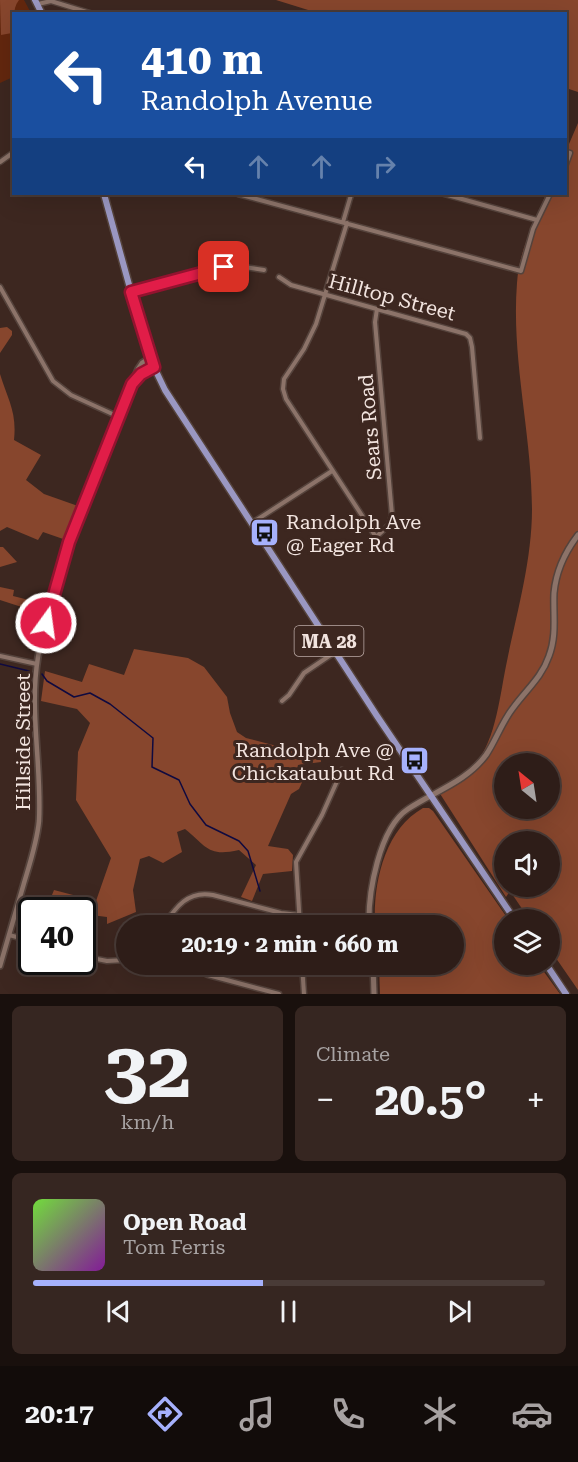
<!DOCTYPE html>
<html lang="en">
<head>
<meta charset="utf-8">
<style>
	body { margin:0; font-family:"Roboto Serif",serif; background:#362621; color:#f1f3f6; height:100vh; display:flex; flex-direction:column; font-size:22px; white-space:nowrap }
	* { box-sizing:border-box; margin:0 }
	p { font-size:20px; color:#a7a2a2 }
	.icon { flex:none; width:33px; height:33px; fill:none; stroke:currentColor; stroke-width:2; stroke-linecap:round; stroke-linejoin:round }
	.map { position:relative; height:994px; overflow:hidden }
	.details { display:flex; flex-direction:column; gap:12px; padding:12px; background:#19100d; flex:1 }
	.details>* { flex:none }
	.hud { position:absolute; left:12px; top:12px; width:555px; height:183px; border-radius:0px; box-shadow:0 6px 24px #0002,0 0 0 2px #493b37; background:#1a4fa0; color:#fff; overflow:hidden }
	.needle { width:39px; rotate:330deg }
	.controls { position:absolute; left:494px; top:753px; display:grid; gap:12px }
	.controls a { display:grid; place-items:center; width:66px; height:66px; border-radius:50%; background:#2e1d18; box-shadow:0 6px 24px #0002,0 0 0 2px #493b37; font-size:30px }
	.speed { position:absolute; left:18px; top:897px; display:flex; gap:12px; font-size:30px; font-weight:700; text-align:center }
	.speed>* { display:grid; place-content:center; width:78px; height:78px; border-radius:50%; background:#2e1d18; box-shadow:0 6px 24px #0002,0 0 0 2px #493b37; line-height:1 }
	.speed .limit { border:3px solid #111; border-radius:9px; background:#fff; color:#111 }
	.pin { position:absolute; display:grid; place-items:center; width:51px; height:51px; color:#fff; margin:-26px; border-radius:12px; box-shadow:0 3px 9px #0006 }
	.me { position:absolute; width:66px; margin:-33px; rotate:14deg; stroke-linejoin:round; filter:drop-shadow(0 0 4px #0008) }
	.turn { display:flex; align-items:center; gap:21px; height:126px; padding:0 30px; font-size:27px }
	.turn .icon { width:78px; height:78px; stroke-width:2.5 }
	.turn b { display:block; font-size:42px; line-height:51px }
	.lanes { display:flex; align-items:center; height:57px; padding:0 30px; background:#0003; justify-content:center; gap:30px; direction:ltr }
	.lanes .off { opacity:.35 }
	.big { font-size:45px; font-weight:700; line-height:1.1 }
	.details .tile { flex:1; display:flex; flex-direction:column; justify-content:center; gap:9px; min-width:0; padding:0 21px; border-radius:9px; background:#362621 }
	.details .dial { align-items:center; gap:0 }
	.dial b { font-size:78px; line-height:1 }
	.song { display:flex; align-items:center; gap:18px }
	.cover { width:72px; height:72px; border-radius:9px; background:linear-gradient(135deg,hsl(100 70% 55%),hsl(290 70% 35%)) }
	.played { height:6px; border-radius:3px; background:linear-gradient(90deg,#a6b1fc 45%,#493b37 45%) }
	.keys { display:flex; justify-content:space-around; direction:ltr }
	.heat { display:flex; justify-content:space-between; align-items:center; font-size:33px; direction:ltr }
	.details .tiles { flex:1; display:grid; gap:12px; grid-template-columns:1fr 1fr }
	.tile:last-child { grid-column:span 2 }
	.trip { position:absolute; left:116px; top:915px; width:348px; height:60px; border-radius:30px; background:#2e1d18; box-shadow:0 6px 24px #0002,0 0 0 2px #493b37; font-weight:700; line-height:60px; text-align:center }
	.menu { display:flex; height:96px; justify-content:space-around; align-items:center; background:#120c0a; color:#a7a2a2 }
	.menu .icon { width:42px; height:42px }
	.menu .current { color:#a6b1fc }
	.menu b { font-size:27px; color:#f1f3f6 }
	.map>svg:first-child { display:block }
	.green { fill:#63270e }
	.forest { fill:#87462d; fill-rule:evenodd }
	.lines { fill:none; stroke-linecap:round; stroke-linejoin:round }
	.stream { stroke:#0f0a40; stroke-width:1.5 }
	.minor-casing { stroke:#55433c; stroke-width:7 }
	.tertiary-casing { stroke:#55433c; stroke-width:8 }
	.secondary-casing { stroke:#55433c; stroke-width:8 }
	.primary-casing { stroke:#55433c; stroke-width:9 }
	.minor { stroke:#8c7369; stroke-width:4 }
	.tertiary { stroke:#8c7369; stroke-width:4.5 }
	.secondary { stroke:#8c7369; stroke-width:5 }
	.primary { stroke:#9a97c2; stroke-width:6 }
	.route-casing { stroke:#92132f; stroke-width:15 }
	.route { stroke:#e11d48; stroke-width:10 }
	.labels { text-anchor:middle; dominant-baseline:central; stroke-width:6; stroke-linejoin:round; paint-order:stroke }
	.shield { fill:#3d2720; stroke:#bcaba6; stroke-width:1.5 }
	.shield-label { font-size:18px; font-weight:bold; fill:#f2e4df }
	.street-label { font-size:20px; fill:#f2e4df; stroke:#3d2720 }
	.poi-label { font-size:20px; fill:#f2e4df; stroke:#3d2720; text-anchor:start }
</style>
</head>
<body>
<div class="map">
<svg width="578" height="994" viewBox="0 0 578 994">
	<rect width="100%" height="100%" fill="#3d2720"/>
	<path class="green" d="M0 0H24L31 13 14 14 13 77 0 83Z"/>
	<path class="forest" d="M0 0H19C11 10 16 22 12 33L1 35Z
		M276 0H578V92L566 88V14H321Z
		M578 123V990L549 948V920L529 919 510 891 506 897 437 789C449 782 462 777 472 767 496 745 500 693 507 661 517 612 532 560 532 509 532 434 511 359 517 283 519 251 534 223 546 194H566V151ZM504 764H549V808H504ZM504 842H549V886H504Z
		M7 327 12 331V335L0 353V328Z
		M0 374C8 400 17 412 14 440L41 455 26 480 44 494 78 506 66 540 43 532 38 540 7 527 0 531Z
		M0 547H3L17 562 0 567Z
		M0 587 14 590 13 596 41 603 37 612 0 600Z
		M134 649 188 658 204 667 227 697 230 713 237 732 246 738 288 749 320 753 321 762 298 765 296 773 304 778 299 789 291 794 268 846 288 849 293 855 292 871 263 874 252 901 241 897 256 865 239 850C208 857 207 847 185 829L177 832 182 852 163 863 149 856 140 859 133 890 136 912 107 924V917L83 914 82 910H72L68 906 50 900 54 890 96 901 111 858 76 800 78 752 90 723 77 709 41 701 45 671 82 682 89 664 124 675Z
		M423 808H429L433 811 508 919 504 920V964L539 965 560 994H380L379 965 453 964V926L375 925C373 884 384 830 423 808Z"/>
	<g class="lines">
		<path class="stream" d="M0 664 29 671
			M42 674 47 681 74 697 90 693 110 704 153 738 152 767 179 780 190 804 206 825 239 841 248 851 260 891"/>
		<defs>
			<path id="minor" d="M38 4 51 1 93 14
				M566 152 570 153 566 164
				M0 162 14 152
				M238 194 521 271 533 229 550 194
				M444 194 537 220
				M343 222 351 195
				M347 223 316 324 304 349 284 379 283 389 286 399 376 537 389 525 392 515 375 322 377 309
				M279 277 291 285 466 334 470 338 472 347 480 438
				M0 287 53 381 71 395 119 417
				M132 292 224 267 237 266 264 270
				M252 523 332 471
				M0 656 37 664
				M282 701 289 695 304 673 335 652
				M163 926C176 907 188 890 213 895L281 913 299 915
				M300 926 296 862 322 815 342 770
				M9 935 32 941
				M82 956 107 961 126 960
				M193 964 199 971 208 975 279 994
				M302 964 304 994"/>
			<path id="tertiary" d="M136 380 143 373 154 367
				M0 966C8 938 16 910 24 883 30 863 37 842 39 821 42 767 29 711 38 657 55 557 100 462 138 369L142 363 150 358"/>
			<path id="secondary" d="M369 926C368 893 379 828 408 809 435 791 466 782 486 755 496 740 502 722 513 708 526 690 542 677 549 656 557 635 553 615 554 593 556 571 565 552 578 535
				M373 964 374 994"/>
			<path id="primary" d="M35 0 42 14
				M104 194 144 339 154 367 165 390 377 716 515 920
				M546 964 566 994"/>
		</defs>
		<use href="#minor" class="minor-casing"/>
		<use href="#tertiary" class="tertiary-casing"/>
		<use href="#secondary" class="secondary-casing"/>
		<use href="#primary" class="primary-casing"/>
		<use href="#minor" class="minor"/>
		<use href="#tertiary" class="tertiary"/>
		<use href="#secondary" class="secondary"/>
		<use href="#primary" class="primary"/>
	</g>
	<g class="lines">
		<defs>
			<path id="route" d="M46 623 69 542 132 384 141 374 154 367 131 292 224 267"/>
		</defs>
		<use href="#route" class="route-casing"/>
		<use href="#route" class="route"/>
	</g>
	<defs>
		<symbol id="bus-square" viewBox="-11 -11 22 22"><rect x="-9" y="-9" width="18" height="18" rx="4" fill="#a6b1fc" stroke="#3d2720"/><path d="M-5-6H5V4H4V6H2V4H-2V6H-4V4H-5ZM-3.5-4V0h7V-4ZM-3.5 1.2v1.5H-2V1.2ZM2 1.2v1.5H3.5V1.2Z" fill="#111"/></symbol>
	</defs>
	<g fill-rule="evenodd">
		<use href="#bus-square" x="248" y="516" width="33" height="33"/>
		<use href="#bus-square" x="398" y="744" width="33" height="33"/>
	</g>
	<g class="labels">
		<rect class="shield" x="294.5" y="626" width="69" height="30" rx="4.5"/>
		<g class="shield-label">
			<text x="329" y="641">MA 28</text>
		</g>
		<g class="street-label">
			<text transform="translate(392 297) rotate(15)">Hilltop Street</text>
			<text transform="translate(370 427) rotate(-95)">Sears Road</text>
			<text transform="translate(23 742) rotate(-90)">Hillside Street</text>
		</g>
		<g class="poi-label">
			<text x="286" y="522">Randolph Ave<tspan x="286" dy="23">@ Eager Rd</tspan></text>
			<text x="394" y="750" text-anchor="end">Randolph Ave @<tspan x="394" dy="23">Chickataubut Rd</tspan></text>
		</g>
	</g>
</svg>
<div class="controls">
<a><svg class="needle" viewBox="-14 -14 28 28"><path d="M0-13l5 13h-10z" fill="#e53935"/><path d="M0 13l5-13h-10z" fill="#a7a2a2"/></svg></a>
<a><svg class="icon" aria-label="sound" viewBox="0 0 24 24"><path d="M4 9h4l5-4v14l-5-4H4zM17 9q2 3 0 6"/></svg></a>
<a><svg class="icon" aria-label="layers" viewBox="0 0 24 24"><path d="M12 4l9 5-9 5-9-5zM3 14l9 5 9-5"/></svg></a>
</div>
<div class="speed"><div class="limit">40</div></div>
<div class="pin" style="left:224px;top:267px;background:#d93025"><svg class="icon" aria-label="arrive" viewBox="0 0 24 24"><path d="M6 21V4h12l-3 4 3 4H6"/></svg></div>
<svg class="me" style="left:46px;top:623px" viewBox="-20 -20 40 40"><circle r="17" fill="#e11d48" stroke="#fff" stroke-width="3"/><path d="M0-11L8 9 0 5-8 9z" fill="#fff"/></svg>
<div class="trip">20:19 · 2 min · 660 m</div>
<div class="hud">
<div class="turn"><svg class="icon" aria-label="left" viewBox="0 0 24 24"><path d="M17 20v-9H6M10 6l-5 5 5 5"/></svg><div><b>410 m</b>Randolph Avenue</div></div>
<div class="lanes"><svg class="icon" aria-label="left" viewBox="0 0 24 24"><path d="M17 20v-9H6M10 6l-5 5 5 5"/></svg><svg class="icon off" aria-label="ahead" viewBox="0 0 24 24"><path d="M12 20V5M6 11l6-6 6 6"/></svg><svg class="icon off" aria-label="ahead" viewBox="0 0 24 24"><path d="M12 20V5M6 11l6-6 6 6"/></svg><svg class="icon off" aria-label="right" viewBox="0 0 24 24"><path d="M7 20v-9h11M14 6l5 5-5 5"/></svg></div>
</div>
</div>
<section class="details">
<div class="tiles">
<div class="tile dial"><b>32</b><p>km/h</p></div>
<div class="tile"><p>Climate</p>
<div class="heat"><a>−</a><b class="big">20.5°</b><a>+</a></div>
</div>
<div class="tile">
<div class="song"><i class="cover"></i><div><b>Open Road</b><p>Tom Ferris</p></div></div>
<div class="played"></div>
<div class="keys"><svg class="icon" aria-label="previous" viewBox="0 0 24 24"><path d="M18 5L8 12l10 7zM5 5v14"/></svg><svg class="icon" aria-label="pause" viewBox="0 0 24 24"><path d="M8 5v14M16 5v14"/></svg><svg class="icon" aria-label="next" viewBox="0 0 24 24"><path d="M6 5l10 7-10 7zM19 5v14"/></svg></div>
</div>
</div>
</section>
<nav class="menu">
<b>20:17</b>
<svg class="icon current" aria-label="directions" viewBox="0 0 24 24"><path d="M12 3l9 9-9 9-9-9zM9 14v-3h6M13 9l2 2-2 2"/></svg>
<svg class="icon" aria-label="music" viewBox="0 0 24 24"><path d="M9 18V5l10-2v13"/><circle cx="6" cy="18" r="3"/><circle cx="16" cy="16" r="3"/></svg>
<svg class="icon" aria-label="phone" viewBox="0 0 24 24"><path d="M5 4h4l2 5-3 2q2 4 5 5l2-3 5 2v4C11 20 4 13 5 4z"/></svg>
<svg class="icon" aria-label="climate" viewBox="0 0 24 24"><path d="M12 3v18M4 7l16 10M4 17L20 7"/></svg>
<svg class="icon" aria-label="car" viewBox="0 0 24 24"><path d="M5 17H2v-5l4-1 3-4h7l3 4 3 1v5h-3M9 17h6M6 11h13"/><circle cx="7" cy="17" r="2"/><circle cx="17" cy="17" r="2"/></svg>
</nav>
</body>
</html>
